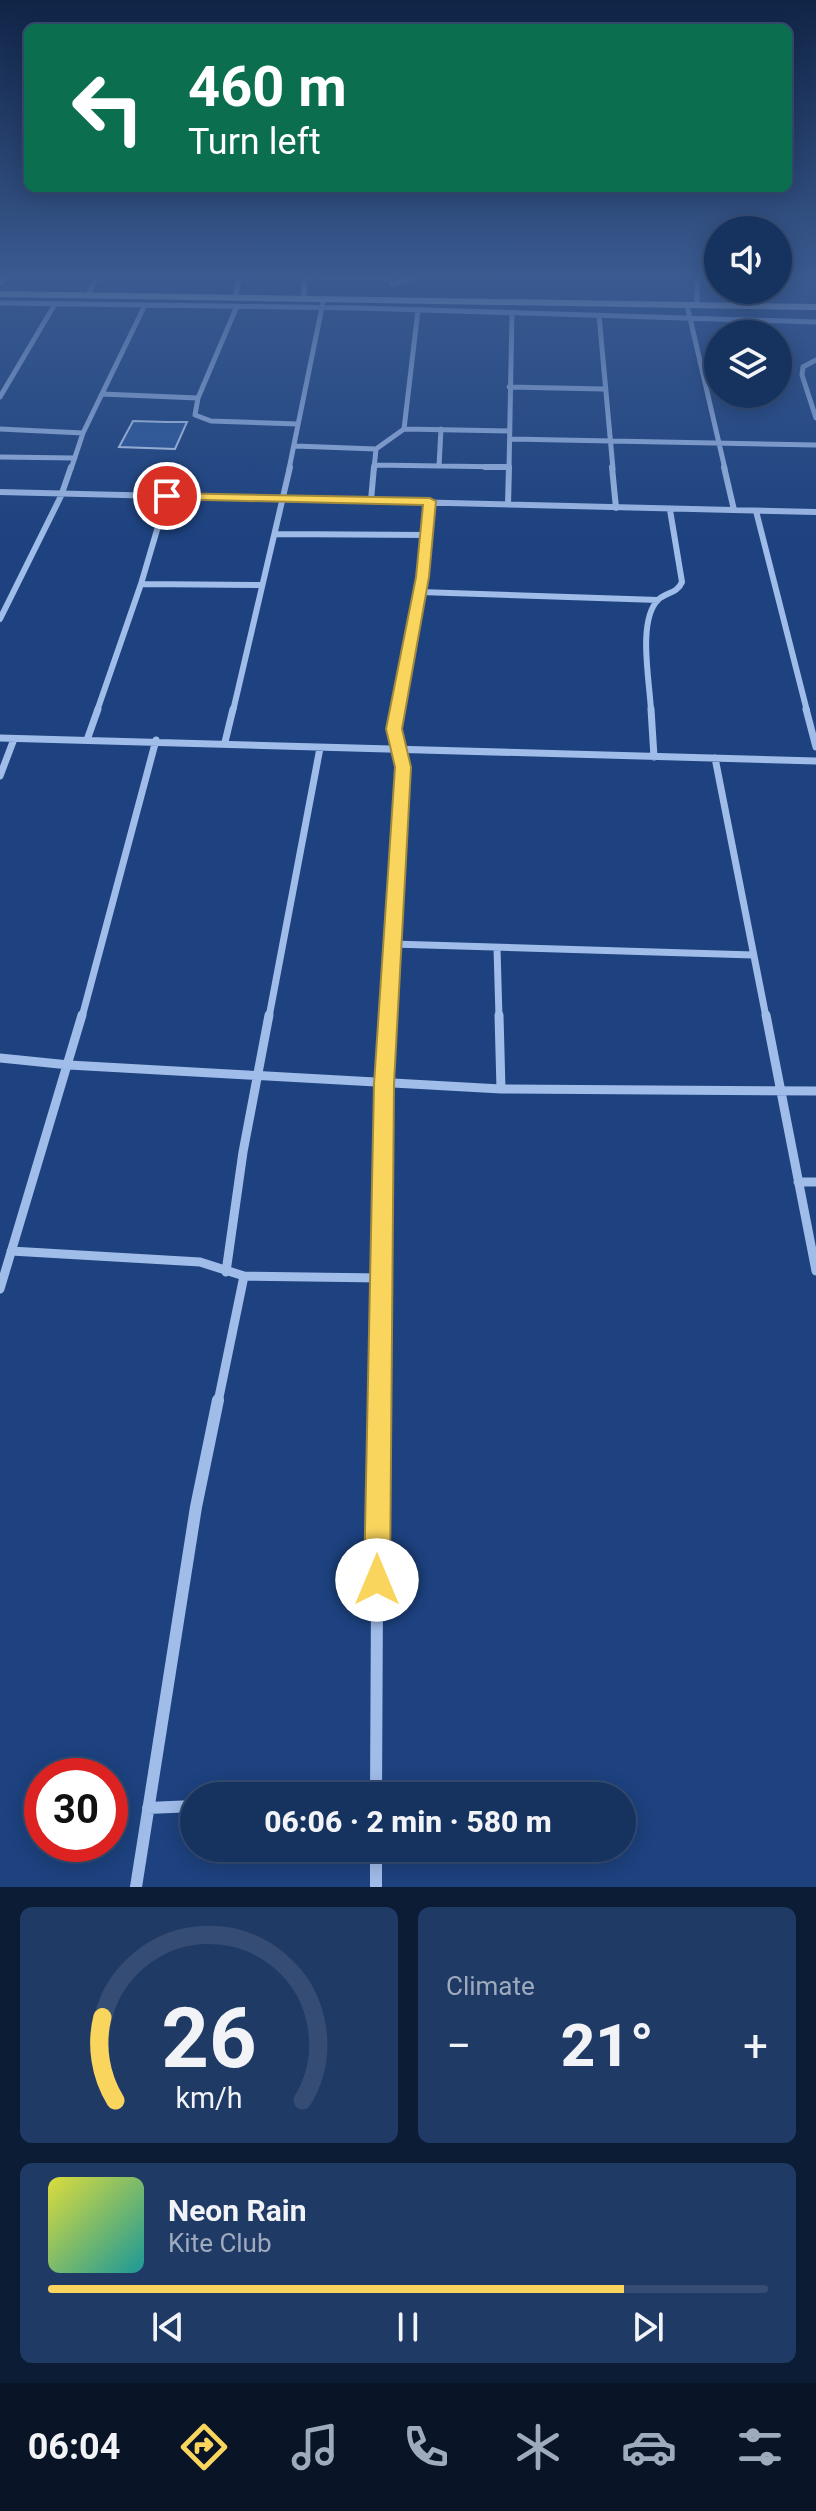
<!DOCTYPE html>
<html lang="en">
<head>
<meta charset="utf-8">
<style>
	body { margin:0; font-family:Roboto,sans-serif; background:#1f3a65; color:#f1f3f6; height:100vh; display:flex; flex-direction:column; font-size:30px; white-space:nowrap }
	* { box-sizing:border-box; margin:0 }
	p { font-size:26px; color:#9eaabd }
	.icon { flex:none; width:44px; height:44px; fill:none; stroke:currentColor; stroke-width:2; stroke-linecap:round; stroke-linejoin:round }
	.map { position:relative; height:1887px; overflow:hidden }
	.drawer { display:flex; flex-direction:column; gap:20px; padding:20px; background:#0c1c34; flex:1 }
	.drawer>* { flex:none }
	.hud { position:absolute; left:24px; top:24px; width:768px; height:168px; border-radius:12px; box-shadow:0 4px 20px #0003,0 0 0 2px #354d74; background:#0b6e4f; color:#fff; overflow:hidden }
	.tools { position:absolute; left:704px; top:216px; display:grid; gap:16px }
	.tools a { display:grid; place-items:center; width:88px; height:88px; border-radius:50%; background:#16325f; box-shadow:0 4px 20px #0003,0 0 0 2px #354d74; font-size:40px }
	.speed { position:absolute; left:24px; top:1758px; display:flex; gap:16px; font-size:40px; font-weight:700; text-align:center }
	.speed>* { display:grid; place-content:center; width:104px; height:104px; border-radius:50%; background:#16325f; box-shadow:0 4px 20px #0003,0 0 0 2px #354d74; line-height:1 }
	.speed .limit { border:12px solid #d22; background:#fff; color:#111 }
	.pin { position:absolute; display:grid; place-items:center; width:68px; height:68px; color:#fff; margin:-34px; border:4px solid #fff; border-radius:50%; box-shadow:0 2px 8px #0007 }
	.me { position:absolute; width:88px; margin:-44px; rotate:0deg; stroke-linejoin:round; filter:drop-shadow(0 0 6px #0008) }
	.turn { display:flex; align-items:center; gap:28px; height:168px; padding:0 32px; font-size:36px }
	.turn .icon { width:104px; height:104px; stroke-width:2.5 }
	.turn b { display:block; font-size:56px; line-height:68px }
	.big { font-size:60px; font-weight:800; line-height:1.1 }
	.drawer .card { flex:1; display:flex; flex-direction:column; justify-content:center; gap:12px; min-width:0; padding:0 28px; border-radius:12px; background:#1f3a65 }
	.drawer .dial { align-items:center; gap:0 }
	.dial svg { height:208px; overflow:visible; fill:none; stroke:#354d74; stroke-width:7; stroke-linecap:round; text-anchor:middle }
	.dial text { fill:#f1f3f6; stroke:none }
	.song { display:flex; align-items:center; gap:24px }
	.cover { width:96px; height:96px; border-radius:12px; background:linear-gradient(135deg,hsl(60 70% 55%),hsl(180 70% 35%)) }
	.played { height:8px; border-radius:4px; background:linear-gradient(90deg,#f9d55e 80%,#354d74 80%) }
	.keys { display:flex; justify-content:space-around; direction:ltr }
	.heat { display:flex; justify-content:space-between; align-items:center; font-size:44px; direction:ltr }
	.drawer .tiles { flex:1; display:grid; gap:20px; grid-template-columns:1fr 1fr }
	.card:last-child { grid-column:span 2 }
	.trip { position:absolute; left:180px; top:1782px; width:456px; height:80px; border-radius:40px; background:#16325f; box-shadow:0 4px 20px #0003,0 0 0 2px #354d74; font-weight:800; line-height:80px; text-align:center }
	.menu { display:flex; height:128px; justify-content:space-around; align-items:center; background:#091426; color:#9eaabd }
	.menu .icon { width:56px; height:56px }
	.menu .current { color:#f9d55e }
	.menu b { font-size:36px; color:#f1f3f6 }
	.map>svg:first-child { display:block }
	.building { fill:#2c589d; stroke:#c4d8f7; stroke-width:2 }
	.lines { fill:none; stroke-linecap:round; stroke-linejoin:round }
	.street-far4 { stroke:#a0bce9; stroke-width:5 }
	.street-far3 { stroke:#a0bce9; stroke-width:6 }
	.street-far2 { stroke:#a0bce9; stroke-width:7 }
	.street-far1 { stroke:#a0bce9; stroke-width:9 }
	.street { stroke:#a0bce9; stroke-width:12 }
	.secondary { fill:#cbdbf7; fill-rule:evenodd }
	.route { fill:#f9d55e; stroke:#a28a3d; stroke-width:2 }
</style>
</head>
<body>
<div class="map">
<svg width="816" height="1887" viewBox="0 0 816 1887">
	<rect width="100%" height="100%" fill="#1d427f"/>
	<path class="building" d="M133 421 167 422H187L175 449 119 447Z"/>
	<g class="lines">
		<path class="street-far4" d="M304 276 392 278
			M304 276V299
			M0 283 6 276
			M392 284 420 276
			M88 295 97 276
			M235 298 240 276
			M0 303 359 308 816 322
			M687 305 725 469
			M697 305V283L701 276
			M237 306 198 398 195 415 211 421 298 424
			M599 315 613 469
			M816 360 803 367 802 375 816 418
			M509 387 604 389
			M102 394 198 398
			M0 397 55 304
			M0 429 83 433
			M404 429 418 310
			M510 439 816 445
			M295 446 376 449
			M0 457 75 458
			M374 465 508 467
			M439 466 441 429
			M71 469 83 433 145 305
			M289 469 323 302
			M374 469 376 449 404 429 510 431
			M509 469 512 312"/>
		<path class="street-far3" d="M485 467H508
			M612 467 616 508
			M724 467 734 510
			M0 492 816 512
			M371 500 374 467
			M508 504 509 467
			M756 511 807 711
			M276 534 428 535
			M141 584 261 585
			M420 592 658 600
			M0 619 61 496 71 467
			M97 711 141 584 167 496
			M233 711 290 467
			M397 711 423 577 430 501
			M651 711C650 683 637 621 658 600 666 592 677 594 682 582L670 510"/>
		<path class="street-far2" d="M651 709 654 757
			M806 709 816 747
			M0 738 816 761
			M87 740 98 709
			M225 742 233 709
			M715 758 766 1017
			M0 776 14 739
			M392 944 753 955
			M497 948 499 1017
			M82 1017 156 740
			M269 1017 320 748
			M388 1017 403 767 394 729 398 709"/>
		<path class="street-far1" d="M499 1015 501 1089
			M766 1015 816 1271
			M0 1058 69 1065 501 1089 816 1091
			M798 1182H816
			M11 1251 200 1262 244 1276 381 1278
			M226 1272 243 1152 269 1015
			M0 1289 82 1015
			M218 1402 244 1276
			M378 1402 388 1015"/>
		<path class="street" d="M376 1796 378 1400
			M148 1808 194 1806
			M376 1848V1887
			M136 1887 196 1507 218 1400"/>
		<path class="secondary" d="M0 291 816 304V310L0 297Z"/>
	</g>
	<linearGradient id="sky" x2="0" y2="1"><stop stop-color="#102446"/><stop offset="0.51" stop-color="#3a5a90"/><stop offset="1" stop-color="#3a5a90" stop-opacity="0"/></linearGradient>
	<rect width="816" height="540" fill="url(#sky)"/>
	<path class="route" d="M167 493 430 498 436 501 429 577 402 729 411 767 394 1084 390 1580 386 1589 377 1593 367 1589 364 1580 374 1084 395 767 386 729 416 577 423 505 163 499 161 496Z"/>
</svg>
<div class="tools">
<a><svg class="icon" aria-label="sound" viewBox="0 0 24 24"><path d="M4 9h4l5-4v14l-5-4H4zM17 9q2 3 0 6"/></svg></a>
<a><svg class="icon" aria-label="layers" viewBox="0 0 24 24"><path d="M12 4l9 5-9 5-9-5zM3 14l9 5 9-5"/></svg></a>
</div>
<div class="speed"><div class="limit">30</div></div>
<div class="pin" style="left:167px;top:496px;background:#d93025"><svg class="icon" aria-label="arrive" viewBox="0 0 24 24"><path d="M6 21V4h12l-3 4 3 4H6"/></svg></div>
<svg class="me" style="left:377px;top:1580px" viewBox="-20 -20 40 40"><circle r="19" fill="#fff"/><path d="M0-13L10 11 0 6-10 11z" fill="#f9d55e"/></svg>
<div class="trip">06:06 · 2 min · 580 m</div>
<div class="hud">
<div class="turn"><svg class="icon" aria-label="left" viewBox="0 0 24 24"><path d="M17 20v-9H6M10 6l-5 5 5 5"/></svg><div><b>460 m</b>Turn left</div></div>
</div>
</div>
<section class="drawer">
<div class="tiles">
<div class="card dial"><svg viewBox="0 0 100 80">
<path d="M14 69A42 42 0 1 1 86 69"/>
<path d="M14 69A42 42 0 0 1 9 37" stroke="#f9d55e"/>
<text x="50" y="56" font-size="32" font-weight="700">26</text>
<text x="50" y="72" font-size="11">km/h</text>
</svg></div>
<div class="card"><p>Climate</p>
<div class="heat"><a>−</a><b class="big">21°</b><a>+</a></div>
</div>
<div class="card">
<div class="song"><i class="cover"></i><div><b>Neon Rain</b><p>Kite Club</p></div></div>
<div class="played"></div>
<div class="keys"><svg class="icon" aria-label="previous" viewBox="0 0 24 24"><path d="M18 5L8 12l10 7zM5 5v14"/></svg><svg class="icon" aria-label="pause" viewBox="0 0 24 24"><path d="M8 5v14M16 5v14"/></svg><svg class="icon" aria-label="next" viewBox="0 0 24 24"><path d="M6 5l10 7-10 7zM19 5v14"/></svg></div>
</div>
</div>
</section>
<nav class="menu">
<b>06:04</b>
<svg class="icon current" aria-label="directions" viewBox="0 0 24 24"><path d="M12 3l9 9-9 9-9-9zM9 14v-3h6M13 9l2 2-2 2"/></svg>
<svg class="icon" aria-label="music" viewBox="0 0 24 24"><path d="M9 18V5l10-2v13"/><circle cx="6" cy="18" r="3"/><circle cx="16" cy="16" r="3"/></svg>
<svg class="icon" aria-label="phone" viewBox="0 0 24 24"><path d="M5 4h4l2 5-3 2q2 4 5 5l2-3 5 2v4C11 20 4 13 5 4z"/></svg>
<svg class="icon" aria-label="climate" viewBox="0 0 24 24"><path d="M12 3v18M4 7l16 10M4 17L20 7"/></svg>
<svg class="icon" aria-label="car" viewBox="0 0 24 24"><path d="M5 17H2v-5l4-1 3-4h7l3 4 3 1v5h-3M9 17h6M6 11h13"/><circle cx="7" cy="17" r="2"/><circle cx="17" cy="17" r="2"/></svg>
<svg class="icon" aria-label="filters" viewBox="0 0 24 24"><path d="M4 7h16M4 17h16"/><circle cx="9" cy="7" r="2"/><circle cx="15" cy="17" r="2"/></svg>
</nav>
</body>
</html>
